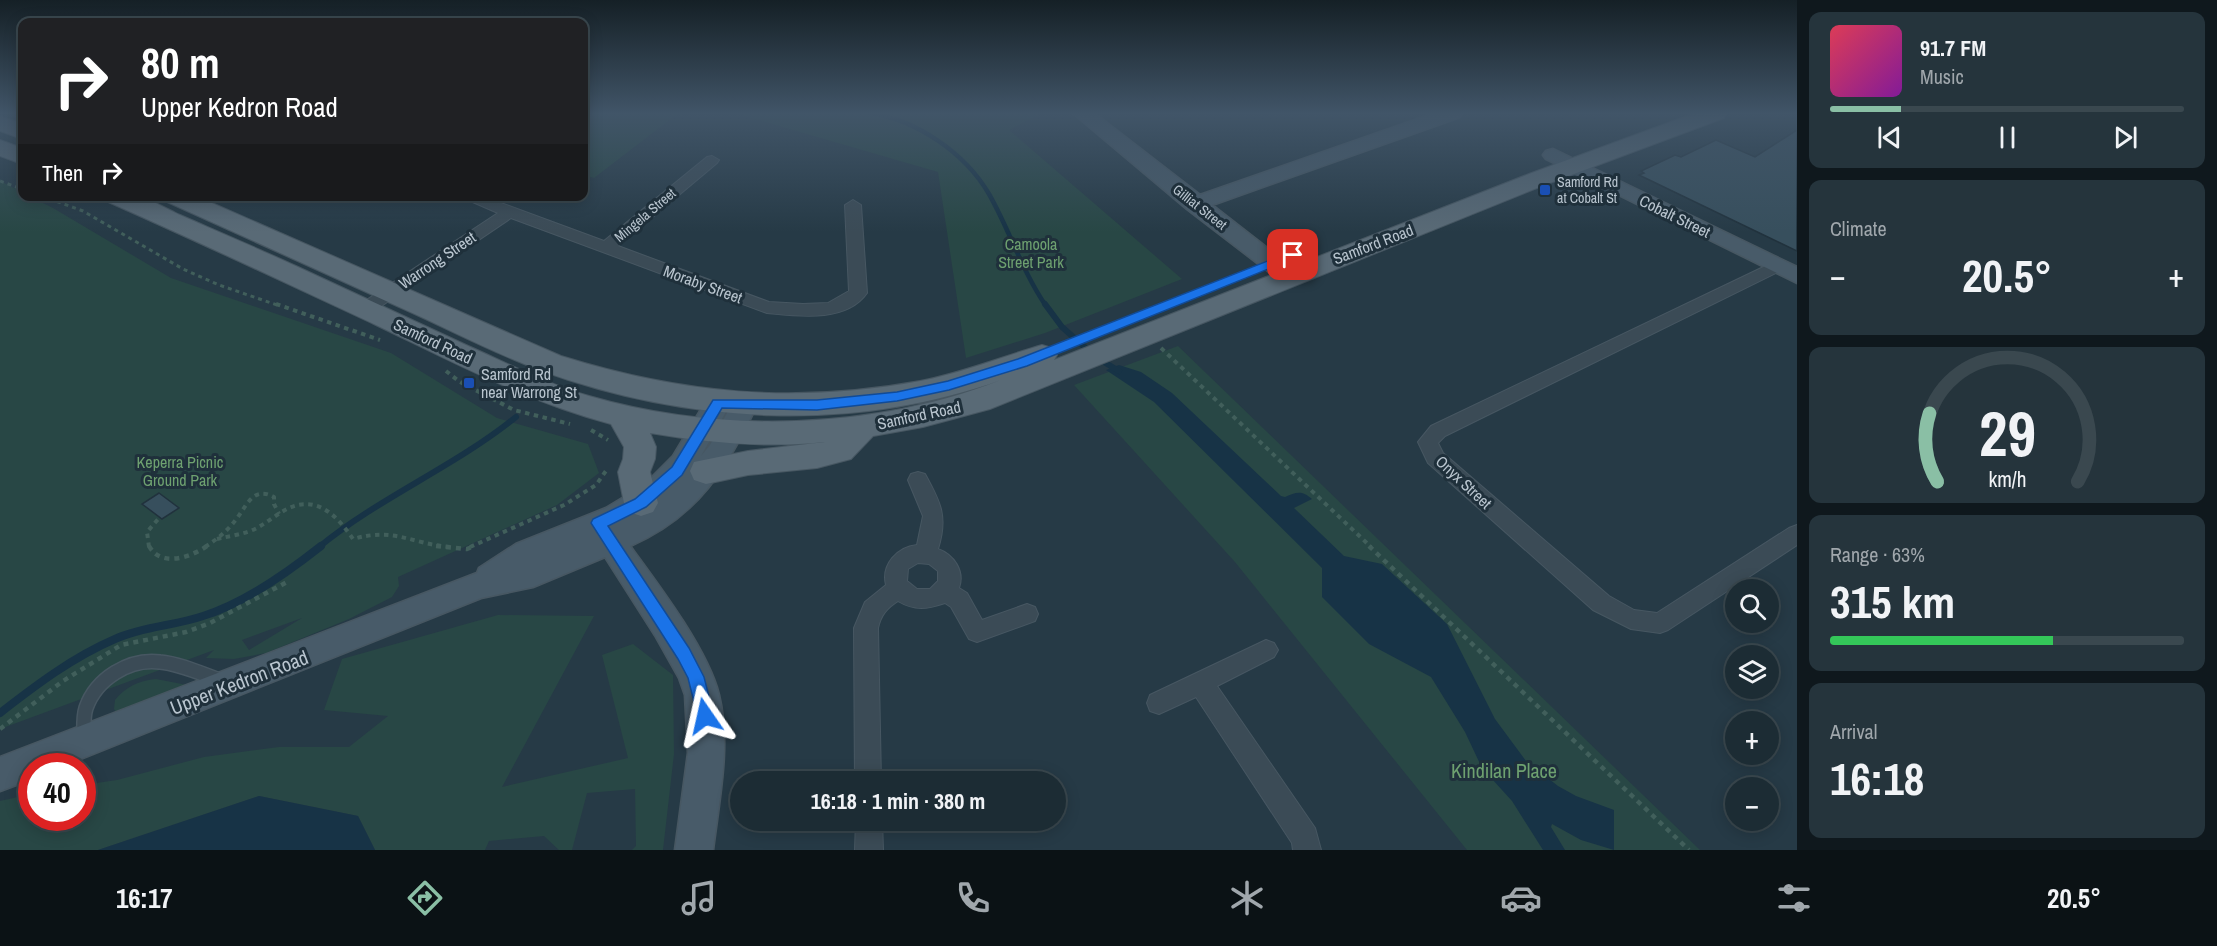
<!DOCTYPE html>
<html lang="en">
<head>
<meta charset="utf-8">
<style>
	body { margin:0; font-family:"Archivo Narrow",sans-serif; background:#25343c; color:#f1f3f6; height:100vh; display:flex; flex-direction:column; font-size:22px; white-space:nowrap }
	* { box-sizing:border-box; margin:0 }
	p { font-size:20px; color:#a0a7ac }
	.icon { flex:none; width:33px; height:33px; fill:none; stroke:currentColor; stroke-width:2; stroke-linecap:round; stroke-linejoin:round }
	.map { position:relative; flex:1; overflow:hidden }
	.sheet { display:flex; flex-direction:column; gap:12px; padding:12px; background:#0f181d; width:420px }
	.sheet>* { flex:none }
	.guide { position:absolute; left:18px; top:18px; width:570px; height:183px; border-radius:12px; box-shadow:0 3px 15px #0003,0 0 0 2px #3a484f; background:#202124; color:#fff; overflow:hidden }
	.buttons { position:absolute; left:1725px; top:579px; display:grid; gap:12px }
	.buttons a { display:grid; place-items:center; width:54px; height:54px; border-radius:50%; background:#1c2c34; box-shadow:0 3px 15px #0003,0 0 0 2px #3a484f; font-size:30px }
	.speed { position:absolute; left:18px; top:753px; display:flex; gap:12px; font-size:30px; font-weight:700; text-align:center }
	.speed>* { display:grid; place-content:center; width:78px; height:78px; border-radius:50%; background:#1c2c34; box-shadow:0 3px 15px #0003,0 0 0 2px #3a484f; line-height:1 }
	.speed .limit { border:9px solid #d22; background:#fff; color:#111 }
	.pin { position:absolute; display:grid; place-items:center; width:51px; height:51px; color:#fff; margin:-26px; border-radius:12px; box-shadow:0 3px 9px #0006 }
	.me { position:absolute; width:66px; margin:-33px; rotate:349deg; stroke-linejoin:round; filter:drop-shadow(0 0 4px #0008) }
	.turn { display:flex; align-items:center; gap:21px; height:126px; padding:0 24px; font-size:27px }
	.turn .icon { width:78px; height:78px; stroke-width:2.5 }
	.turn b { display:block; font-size:42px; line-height:51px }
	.then { display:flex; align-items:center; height:57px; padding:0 24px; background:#0003; gap:12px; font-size:22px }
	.big { font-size:45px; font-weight:700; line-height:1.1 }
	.sheet .card { flex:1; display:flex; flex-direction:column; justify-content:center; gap:9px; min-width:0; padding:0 21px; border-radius:12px; background:#25343c }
	.sheet .dial { align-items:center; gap:0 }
	.dial svg { height:156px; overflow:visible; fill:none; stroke:#3a484f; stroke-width:7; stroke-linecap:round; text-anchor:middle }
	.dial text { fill:#f1f3f6; stroke:none }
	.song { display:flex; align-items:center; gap:18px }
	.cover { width:72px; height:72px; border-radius:9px; background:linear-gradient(135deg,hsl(350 70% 55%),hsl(290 70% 35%)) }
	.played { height:6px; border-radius:3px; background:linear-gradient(90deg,#8abfa5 20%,#3a484f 20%) }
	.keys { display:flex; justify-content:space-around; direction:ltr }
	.heat { display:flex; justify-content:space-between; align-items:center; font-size:33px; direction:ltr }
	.charge { height:9px; border-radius:4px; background:linear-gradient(90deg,#34c759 63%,#3a484f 0) }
	.trip { position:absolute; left:730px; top:771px; width:336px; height:60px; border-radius:30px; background:#1c2c34; box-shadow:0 3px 15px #0003,0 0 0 2px #3a484f; font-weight:700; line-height:60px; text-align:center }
	.dock { display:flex; height:96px; justify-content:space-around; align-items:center; background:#0b1215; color:#a0a7ac }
	.dock .icon { width:42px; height:42px }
	.dock .active { color:#8abfa5 }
	.dock b { font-size:27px; color:#f1f3f6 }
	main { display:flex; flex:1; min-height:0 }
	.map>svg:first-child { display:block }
	.green { fill:#284745; fill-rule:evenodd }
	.water { fill:#173346 }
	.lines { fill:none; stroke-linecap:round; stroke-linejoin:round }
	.stream-far2 { stroke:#173346; stroke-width:4.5 }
	.stream-far1 { stroke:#173346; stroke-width:6 }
	.stream { stroke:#173346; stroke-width:8 }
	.building { fill:#374f5d; stroke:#21323d; stroke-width:1.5 }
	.lane-casing { stroke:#475762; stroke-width:16 }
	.street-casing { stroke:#475762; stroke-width:2 }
	.secondary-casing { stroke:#475762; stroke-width:3 }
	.primary-casing { stroke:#475762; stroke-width:2 }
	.path-far2 { stroke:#415f5b; stroke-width:3; stroke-dasharray:4 4; stroke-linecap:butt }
	.path-far1 { stroke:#415f5b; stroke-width:4; stroke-dasharray:4.5 4.5; stroke-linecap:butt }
	.path { stroke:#415f5b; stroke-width:4.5; stroke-dasharray:5 5; stroke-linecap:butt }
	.lane { stroke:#3b4b56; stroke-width:13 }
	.street { fill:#3b4b56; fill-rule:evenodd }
	.secondary { fill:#485b69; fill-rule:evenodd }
	.primary { fill:#596a76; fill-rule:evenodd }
	.route { fill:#1a73e8; stroke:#114b97; stroke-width:1.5 }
	.transit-dot { fill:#1a4fb4; stroke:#1f303b; stroke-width:2 }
	.labels { text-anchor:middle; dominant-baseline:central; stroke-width:6; stroke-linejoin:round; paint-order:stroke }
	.far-poi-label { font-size:14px; fill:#b9c5cf; stroke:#1f303b; text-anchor:start }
	.far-street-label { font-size:14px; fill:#b9c5cf; stroke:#1f303b }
	.street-label { font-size:16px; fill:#b9c5cf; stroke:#1f303b }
	.park-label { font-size:16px; fill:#6ea170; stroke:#1f303b }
	.poi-label { font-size:16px; fill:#b9c5cf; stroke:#1f303b; text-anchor:start }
	.near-street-label { font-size:20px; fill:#b9c5cf; stroke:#1f303b }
	.near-park-label { font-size:20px; fill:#6ea170; stroke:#1f303b }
</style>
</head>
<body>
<main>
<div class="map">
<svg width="1797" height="850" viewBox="0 0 1797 850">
	<rect width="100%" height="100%" fill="#263a46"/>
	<path class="green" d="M584 113H689L676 115 594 178 584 175Z
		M734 113H1042L1009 130 1182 279 1045 333 966 358 938 172Z
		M0 181 22 192V196L31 197 53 208 171 278 391 353 497 418 588 444 599 473 557 505 398 577 399 586 392 597 349 619 266 653 234 659 206 658 214 650 0 729ZM302 618 249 650 242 640Z
		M1178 346 1700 850H1467L1235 562 1074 385Z
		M498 615 594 616 502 787 628 758 602 655 633 644 673 675 674 754 663 850H632L636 846 635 789 587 793 572 850H559L544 836 489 841 485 850H375L358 816 259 796 98 850H0V801L31 794 32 818H82L83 785 117 780 204 757 279 747H349L388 716 324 710 342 659Z
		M156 679 187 685 116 712 114 709 115 700C125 687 140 680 156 679Z"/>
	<path class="water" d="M1119 365 1141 372 1172 393 1281 496 1285 497C1296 492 1302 490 1312 499L1294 508 1344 556 1382 564 1447 624 1495 719 1526 761 1558 786 1576 796 1614 810V850L1581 840 1552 824 1551 827 1565 850H1543L1512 801 1482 768 1465 732 1431 677 1369 644 1322 597V568L1154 402 1106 370Z
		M259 796 358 816 375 850H98Z"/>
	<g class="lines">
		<path class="stream-far2" d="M870 113C917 120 965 153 989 194 1010 231 1022 271 1046 306"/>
		<path class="stream-far1" d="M1045 304 1062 327 1089 351
			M1099 359 1119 371
			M319 547C380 497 454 467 516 417"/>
		<path class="stream" d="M0 713C36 685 73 657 115 639 144 626 174 626 203 616 245 603 287 573 321 546"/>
	</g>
	<path class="building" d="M1797 130V251L1639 175 1644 173 1641 171 1675 155 1681 157 1716 140 1755 157Z
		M159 493 179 508 162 519 142 504Z"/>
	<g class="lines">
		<defs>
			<path id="lane" d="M84 736C84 727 83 717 86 708 96 679 129 658 160 662 181 664 202 674 222 681"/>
			<path id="street" d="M712 156 719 160 717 163 618 246 769 302 803 304 828 303 849 291 845 205 853 200 861 205 867 293C846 323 798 316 767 313L511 218 371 313H359L356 309 359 305 498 213 459 196H482L604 241 707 157Z
				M1776 261 1782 262 1784 266 1782 270 1445 436 1438 443 1443 453 1609 596 1634 610 1657 613 1789 528 1797 525V545L1668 630 1660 633 1631 629 1593 610 1428 463 1418 442 1431 426Z
				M918 472 925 474C941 503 948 517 938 549 954 555 965 571 959 588L967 593 982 620 1027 604 1035 607 1038 614 1035 621 977 642 969 639 951 607 945 603C927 609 915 611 898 601 887 608 881 615 878 628L881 782H855L854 628 865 602 886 585C881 565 897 547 917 545L923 516 908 480 911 474ZM918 563 929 564 938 571V581L930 589H917L907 581 908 569Z
				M1266 640 1274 643 1278 650 1274 657 1217 686 1315 828 1321 850H1293L1292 843 1196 697 1159 714 1150 711 1147 703 1150 695Z
				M856 820H882L883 850H855Z"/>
			<path id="secondary" d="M1073 113H1094L1200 195 1435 113H1462L1460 117 1212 205 1298 272 1302 277 1298 282 1290 284 1282 282 1187 209Z
				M1553 149 1797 267V283L1546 159 1543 155 1546 151Z
				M718 394 727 396 731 403 701 456 710 445 735 398 744 395 753 398 757 405C726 469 699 516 630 546 658 584 708 650 719 695 731 745 719 800 713 850H675L688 753 685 695 679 678 656 637 605 557 533 587 481 598 63 766H32V779L0 791V757L477 573 479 568 516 544 606 508 644 485 673 456 709 396Z"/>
			<path id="primary" d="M1695 113H1727L1724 118 1547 184 990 409 923 427 873 436 851 459 817 468 748 475 706 484 694 480 690 471 694 462 748 451 825 442C766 448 708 443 650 433L656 447 655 459 650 472 658 503 653 512 641 516 629 512 624 503 618 472 623 459 624 447 611 424C528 402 453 362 376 325 286 283 197 241 106 201L103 196C114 196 126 195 136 196 151 199 167 209 180 215 219 232 259 249 298 267 354 293 410 319 466 345 507 363 547 384 589 396 721 434 873 430 1001 380 852 433 689 424 542 371 493 353 445 327 397 306 320 271 243 236 165 201L162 196H196L561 356C683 394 794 404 920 381 962 373 1001 357 1042 345L1052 348 1057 355 1054 360 1529 174Z
				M0 116 22 124V139L0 131Z
				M0 140 22 148V164L0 156Z"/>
		</defs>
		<use href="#lane" class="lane-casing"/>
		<use href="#street" class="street-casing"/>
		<use href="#secondary" class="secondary-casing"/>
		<use href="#primary" class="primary-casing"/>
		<path class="path-far2" d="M0 181 22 189
			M42 196 83 211 183 269 219 285 280 306"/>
		<path class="path-far1" d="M276 304 380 340
			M1161 348 1371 547
			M446 371 460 382 514 410 570 424
			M591 430 608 440
			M217 539C230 536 245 534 257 528 268 522 278 513 289 508 318 495 338 517 353 539 395 527 411 544 451 547
			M149 547 147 532 160 517
			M205 547C216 540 226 532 234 522 246 508 252 485 274 497V504L279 514
			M470 547 564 505 596 485 608 468"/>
		<path class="path" d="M149 546C161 568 191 557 207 546
			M436 546 467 549 474 546
			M1369 546 1689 850
			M0 729 63 681 121 645 186 632 210 623 289 581"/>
		<use href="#lane" class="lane"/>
		<use href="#street" class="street"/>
		<use href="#secondary" class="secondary"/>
		<use href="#primary" class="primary"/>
	</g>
	<linearGradient id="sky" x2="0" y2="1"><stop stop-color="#152026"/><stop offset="0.49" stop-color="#415568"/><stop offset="1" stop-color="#415568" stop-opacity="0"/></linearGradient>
	<rect width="1797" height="232" fill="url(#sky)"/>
	<path class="route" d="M1293 251 1298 252V257L1027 366 949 390 897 401 817 410 722 408 682 475 646 507 608 526 689 648 704 677 714 716 711 722 705 724 699 722 688 678 678 659 591 523 593 519 635 499 672 467 713 400H817L897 392 948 381 1018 359Z"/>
	<g class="transit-dot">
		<rect x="1539" y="184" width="12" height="12" rx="3"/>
		<rect x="463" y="377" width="12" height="12" rx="3"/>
	</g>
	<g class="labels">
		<g class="far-poi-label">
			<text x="1557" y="182">Samford Rd<tspan x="1557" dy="16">at Cobalt St</tspan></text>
		</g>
		<g class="far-street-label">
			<text transform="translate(1200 207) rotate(38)">Gilliat Street</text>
			<text transform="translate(645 215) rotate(-40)">Mingela Street</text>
		</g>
		<g class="street-label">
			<text transform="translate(1675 216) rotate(26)">Cobalt Street</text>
			<text transform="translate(1373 244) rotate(-21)">Samford Road</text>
			<text transform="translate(437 260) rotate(-34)">Warrong Street</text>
			<text transform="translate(703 284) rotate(20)">Moraby Street</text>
			<text transform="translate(433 341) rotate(25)">Samford Road</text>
			<text transform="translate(919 415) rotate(-12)">Samford Road</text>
			<text transform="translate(1464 482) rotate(43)">Onyx Street</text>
		</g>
		<g class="park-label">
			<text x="1031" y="244">Camoola<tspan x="1031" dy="18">Street Park</tspan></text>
			<text x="180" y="462">Keperra Picnic<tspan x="180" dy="18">Ground Park</tspan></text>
		</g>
		<g class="poi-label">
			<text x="481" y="374">Samford Rd<tspan x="481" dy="18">near Warrong St</tspan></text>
		</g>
		<g class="near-street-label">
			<text transform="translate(239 682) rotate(-21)">Upper Kedron Road</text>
		</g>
		<g class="near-park-label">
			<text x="1504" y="770">Kindilan Place</text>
		</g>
	</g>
</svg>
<div class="buttons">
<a><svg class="icon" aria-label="search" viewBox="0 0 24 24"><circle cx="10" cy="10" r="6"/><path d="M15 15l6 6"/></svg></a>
<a><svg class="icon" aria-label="layers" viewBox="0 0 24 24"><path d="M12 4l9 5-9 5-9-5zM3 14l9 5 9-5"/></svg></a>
<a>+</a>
<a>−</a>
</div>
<div class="speed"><div class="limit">40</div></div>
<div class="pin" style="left:1293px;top:255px;background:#d93025"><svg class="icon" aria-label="arrive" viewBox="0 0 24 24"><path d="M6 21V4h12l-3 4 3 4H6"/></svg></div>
<svg class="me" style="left:705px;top:716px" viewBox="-20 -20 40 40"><path d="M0-17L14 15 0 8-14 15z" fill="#1a73e8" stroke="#fff" stroke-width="4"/></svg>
<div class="trip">16:18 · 1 min · 380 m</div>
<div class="guide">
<div class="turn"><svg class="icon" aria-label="right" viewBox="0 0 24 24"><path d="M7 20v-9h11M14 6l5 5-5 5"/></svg><div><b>80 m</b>Upper Kedron Road</div></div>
<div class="then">Then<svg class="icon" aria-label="right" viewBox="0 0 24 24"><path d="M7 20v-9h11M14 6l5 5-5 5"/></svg></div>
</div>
</div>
<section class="sheet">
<div class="card">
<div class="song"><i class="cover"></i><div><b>91.7 FM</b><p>Music</p></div></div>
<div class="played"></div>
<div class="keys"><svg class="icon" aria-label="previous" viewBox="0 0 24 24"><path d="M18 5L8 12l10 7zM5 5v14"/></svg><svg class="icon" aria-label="pause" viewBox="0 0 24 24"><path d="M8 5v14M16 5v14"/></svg><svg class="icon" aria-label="next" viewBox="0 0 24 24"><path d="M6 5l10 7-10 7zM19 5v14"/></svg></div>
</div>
<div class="card"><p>Climate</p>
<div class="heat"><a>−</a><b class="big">20.5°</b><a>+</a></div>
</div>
<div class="card dial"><svg viewBox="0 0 100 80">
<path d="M14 69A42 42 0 1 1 86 69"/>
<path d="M14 69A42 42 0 0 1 10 34" stroke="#8abfa5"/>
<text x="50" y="56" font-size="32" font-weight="700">29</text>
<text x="50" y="72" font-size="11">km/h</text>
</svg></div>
<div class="card"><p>Range · 63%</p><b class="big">315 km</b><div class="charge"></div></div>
<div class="card"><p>Arrival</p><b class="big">16:18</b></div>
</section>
</main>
<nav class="dock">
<b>16:17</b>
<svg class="icon active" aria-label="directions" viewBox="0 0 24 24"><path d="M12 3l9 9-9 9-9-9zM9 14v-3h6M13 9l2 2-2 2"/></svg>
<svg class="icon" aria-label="music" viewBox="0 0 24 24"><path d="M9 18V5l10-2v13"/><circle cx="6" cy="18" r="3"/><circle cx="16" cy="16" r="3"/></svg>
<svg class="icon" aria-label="phone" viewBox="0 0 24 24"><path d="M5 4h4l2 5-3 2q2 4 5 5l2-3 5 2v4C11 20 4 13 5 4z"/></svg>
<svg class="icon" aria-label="climate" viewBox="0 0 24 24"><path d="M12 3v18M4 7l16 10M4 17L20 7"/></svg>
<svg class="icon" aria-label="car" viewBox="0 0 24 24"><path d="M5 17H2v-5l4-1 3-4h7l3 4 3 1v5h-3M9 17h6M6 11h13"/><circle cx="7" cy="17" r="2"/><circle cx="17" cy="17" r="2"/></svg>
<svg class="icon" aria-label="filters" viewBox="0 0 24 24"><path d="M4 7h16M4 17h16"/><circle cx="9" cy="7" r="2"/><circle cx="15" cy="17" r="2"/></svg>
<b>20.5°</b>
</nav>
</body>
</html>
